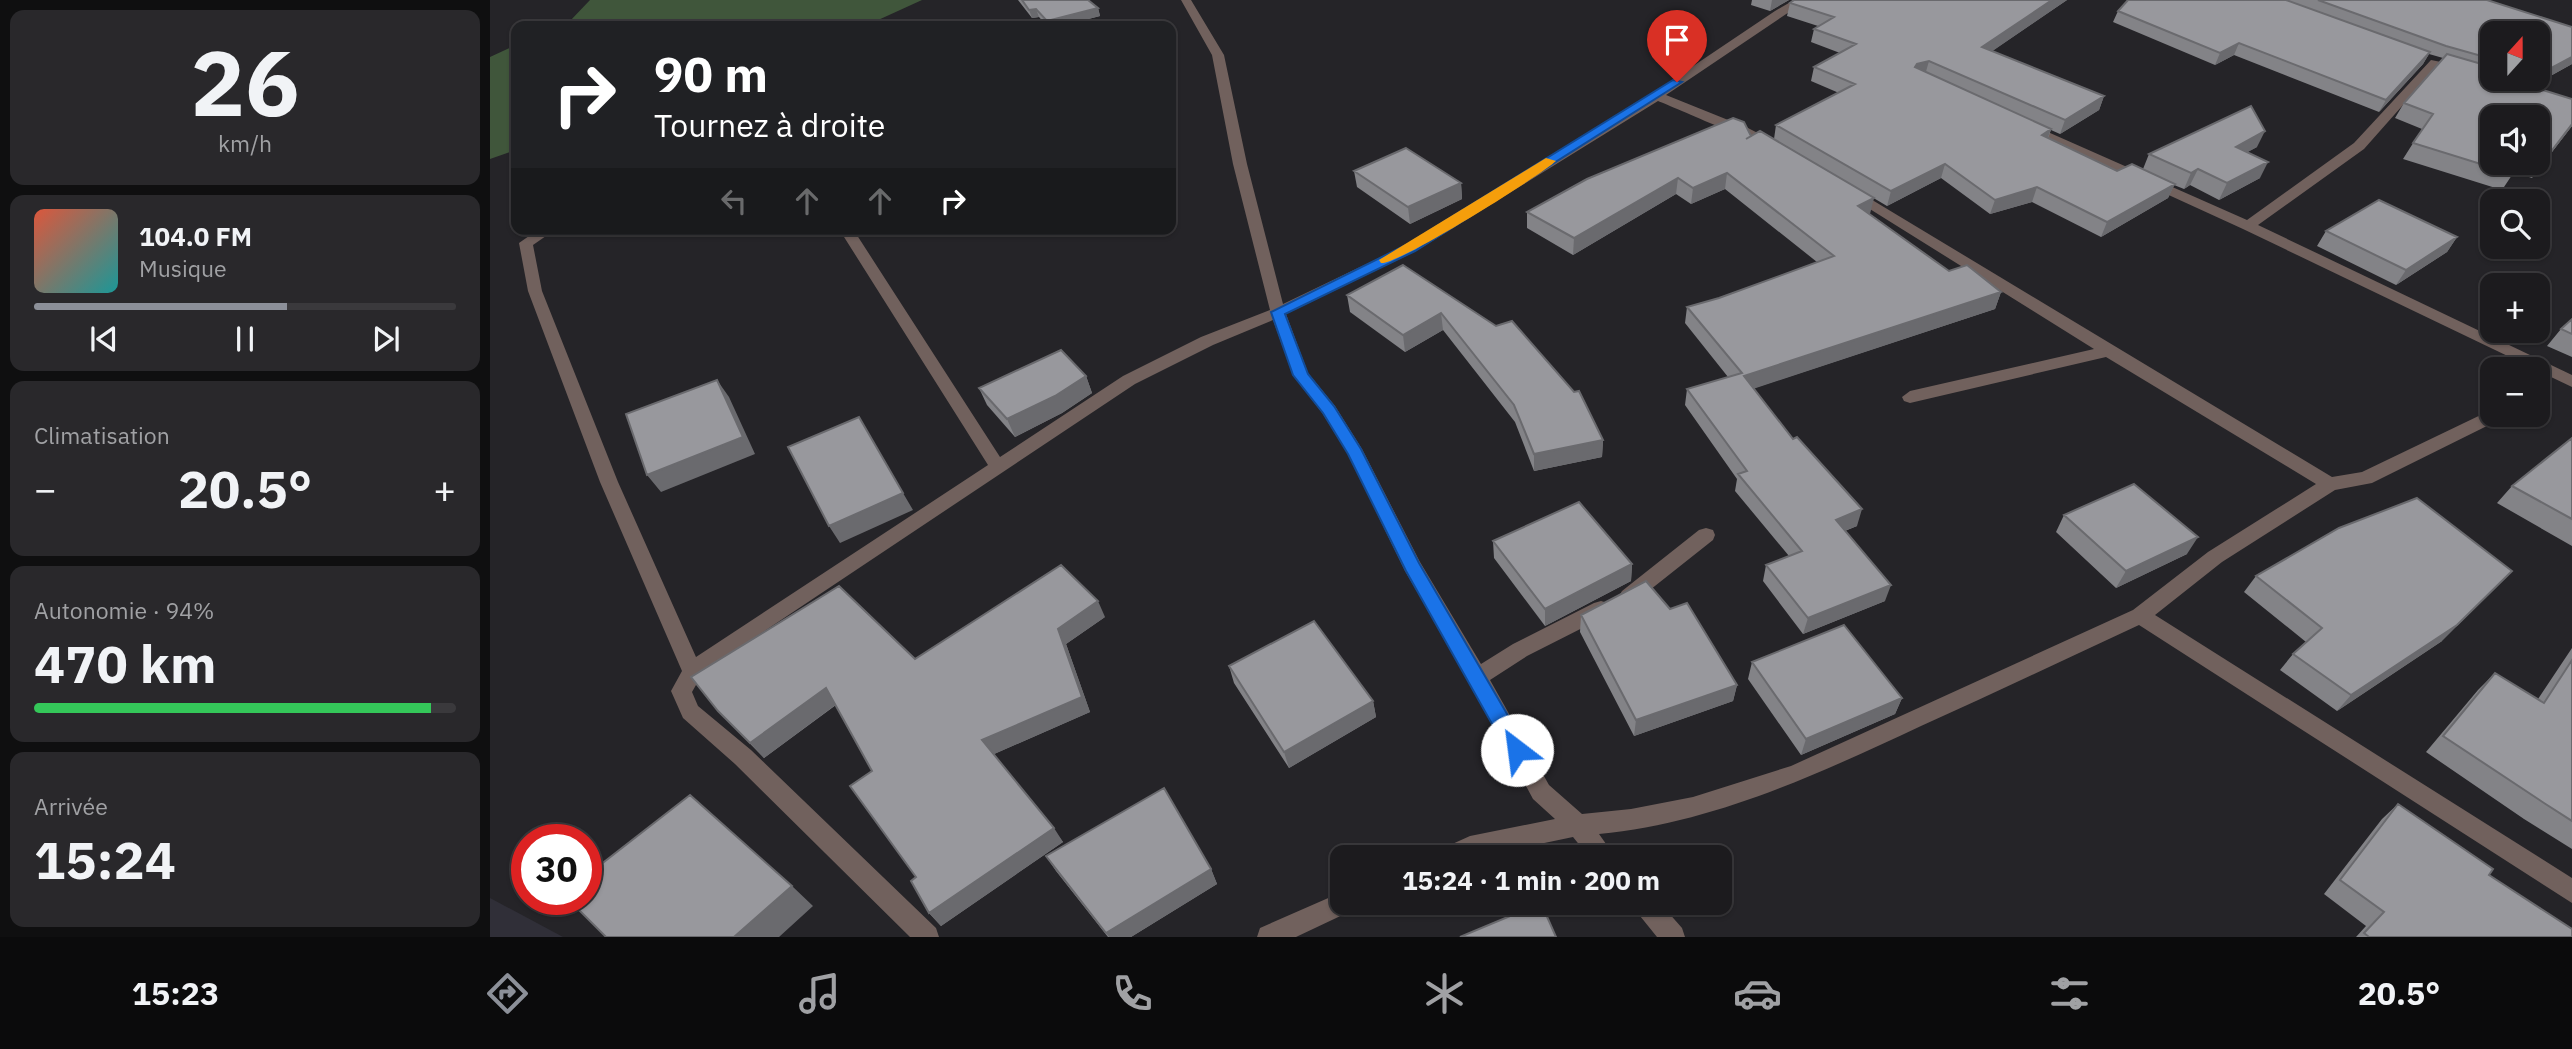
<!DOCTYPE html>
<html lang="fr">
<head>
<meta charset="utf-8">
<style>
	body { margin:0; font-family:"IBM Plex Sans",sans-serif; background:#29282b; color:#f1f3f6; height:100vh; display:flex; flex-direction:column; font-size:26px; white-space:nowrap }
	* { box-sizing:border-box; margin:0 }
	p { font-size:23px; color:#a0a1a4 }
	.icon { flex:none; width:38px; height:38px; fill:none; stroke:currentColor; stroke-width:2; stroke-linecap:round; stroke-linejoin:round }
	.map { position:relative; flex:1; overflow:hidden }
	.panel { display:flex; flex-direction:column; gap:10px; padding:10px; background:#0f0f10; width:490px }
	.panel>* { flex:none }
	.top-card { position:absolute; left:21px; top:21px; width:665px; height:214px; border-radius:14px; box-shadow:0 2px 5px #0004,0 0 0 2px #3a393c; background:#202124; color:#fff; overflow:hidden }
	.needle { width:46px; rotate:21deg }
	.fabs { position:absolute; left:1990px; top:21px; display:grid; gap:14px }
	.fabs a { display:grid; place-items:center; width:70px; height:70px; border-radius:14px; background:#1c1b1e; box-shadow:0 2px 5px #0004,0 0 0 2px #3a393c; font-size:35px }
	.speed { position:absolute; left:21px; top:824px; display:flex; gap:14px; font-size:35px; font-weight:700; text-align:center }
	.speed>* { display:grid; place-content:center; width:91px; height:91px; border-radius:50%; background:#1c1b1e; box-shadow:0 2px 5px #0004,0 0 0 2px #3a393c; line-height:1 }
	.speed .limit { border:10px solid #d22; background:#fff; color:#111 }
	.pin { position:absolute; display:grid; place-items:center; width:60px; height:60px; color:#fff; margin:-72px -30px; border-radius:50% 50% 50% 0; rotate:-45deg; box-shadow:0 0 7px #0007 }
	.pin .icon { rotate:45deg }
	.me { position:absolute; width:77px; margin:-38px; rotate:330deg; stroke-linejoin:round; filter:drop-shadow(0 0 5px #0008) }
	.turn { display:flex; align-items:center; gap:24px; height:147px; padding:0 28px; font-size:32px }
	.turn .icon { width:91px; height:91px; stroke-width:2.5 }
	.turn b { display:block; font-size:49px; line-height:60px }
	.lanes { display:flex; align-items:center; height:66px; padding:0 28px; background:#0003; justify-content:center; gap:35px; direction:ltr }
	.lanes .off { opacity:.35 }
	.big { font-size:52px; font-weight:700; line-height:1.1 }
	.panel .tile { flex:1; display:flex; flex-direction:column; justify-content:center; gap:10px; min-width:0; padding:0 24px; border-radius:14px; background:#29282b }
	.panel .dial { align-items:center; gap:0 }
	.dial b { font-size:91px; line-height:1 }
	.song { display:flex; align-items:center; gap:21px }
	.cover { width:84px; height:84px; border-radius:10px; background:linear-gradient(135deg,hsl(10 70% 55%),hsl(180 70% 35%)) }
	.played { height:7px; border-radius:4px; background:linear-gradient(90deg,#8c9099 60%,#3a393c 60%) }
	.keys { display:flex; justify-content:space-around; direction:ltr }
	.heat { display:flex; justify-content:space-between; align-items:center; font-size:38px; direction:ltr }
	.charge { height:10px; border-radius:5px; background:linear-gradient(90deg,#34c759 94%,#3a393c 0) }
	.trip { position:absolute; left:840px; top:845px; width:402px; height:70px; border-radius:14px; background:#1c1b1e; box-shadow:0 2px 5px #0004,0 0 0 2px #3a393c; font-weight:700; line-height:70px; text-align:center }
	.tabs { display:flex; height:112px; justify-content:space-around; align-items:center; background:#0b0b0c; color:#a0a1a4 }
	.tabs .icon { width:49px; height:49px }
	.tabs .on { color:#8c9099 }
	.tabs b { font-size:32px; color:#f1f3f6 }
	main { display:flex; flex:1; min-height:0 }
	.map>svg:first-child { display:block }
	.built { fill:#302f38 }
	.forest { fill:#40563b }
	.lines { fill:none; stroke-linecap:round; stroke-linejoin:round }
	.minor { fill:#71615d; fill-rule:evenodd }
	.wall { fill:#838387; fill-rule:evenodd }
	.shaded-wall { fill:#6a6a6e }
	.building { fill:#98989d; stroke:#6a6a6e; stroke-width:2 }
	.route { fill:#1a73e8; stroke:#114b97; stroke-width:2 }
	.slow { fill:#f59e0b }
</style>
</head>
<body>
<main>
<section class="panel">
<div class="tile dial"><b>26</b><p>km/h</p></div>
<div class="tile">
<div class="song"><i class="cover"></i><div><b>104.0 FM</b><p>Musique</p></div></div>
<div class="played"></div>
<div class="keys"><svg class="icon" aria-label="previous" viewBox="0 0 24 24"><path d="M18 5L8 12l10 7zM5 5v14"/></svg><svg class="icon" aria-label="pause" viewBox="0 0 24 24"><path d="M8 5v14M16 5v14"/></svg><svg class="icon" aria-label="next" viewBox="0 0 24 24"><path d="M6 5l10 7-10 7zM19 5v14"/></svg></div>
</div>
<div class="tile"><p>Climatisation</p>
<div class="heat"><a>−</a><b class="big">20.5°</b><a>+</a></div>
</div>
<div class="tile"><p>Autonomie · 94%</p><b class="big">470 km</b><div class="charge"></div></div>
<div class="tile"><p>Arrivée</p><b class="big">15:24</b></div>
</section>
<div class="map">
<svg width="2082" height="937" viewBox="0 0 2082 937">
	<rect width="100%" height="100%" fill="#252428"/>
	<path class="built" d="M0 898 73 937H0Z"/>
	<path class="forest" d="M100 0H432L375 26H69L80 21Z
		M26 45V150L0 159V57Z"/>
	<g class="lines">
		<path class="minor" d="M691 0H701L734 55 757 164 793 304 916 245 1163 93 1285 11 1304 0H1317L1176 95 1258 128 1287 143V149C1280 150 1184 107 1168 101L926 251 796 314 818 373 845 406 872 449 930 562 991 664 1023 644 1104 603 1111 601 1118 603 1121 609 1118 615 1037 656 1000 680 1059 785 1092 814 1141 809 1203 797 1301 766 1643 610 1718 552 1826 484 1616 357 1420 403 1414 401 1412 397 1420 391 1604 349 1359 196 1357 193 1364 189 1842 477 1872 472 1999 411 2002 410V415H2013L2011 419 1882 483 1845 490 1732 562 1665 615 2082 878V903L1649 625C1576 659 1504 693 1431 726 1328 774 1224 823 1109 834L1126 858H1100L1083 837 982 858H946L949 850 980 836 1065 819 1043 799 981 683 915 571 858 454 833 414 803 375 783 320 723 345 645 384 228 662 210 678 202 692 208 706 261 750 446 928 449 937H420L245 764 193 718 181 691 192 671 110 482 38 291 29 243 49 229H66L43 245 52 291 128 482 206 657 498 465 349 229H363L510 457 633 376 711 337 780 310 743 164 722 55Z
			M1941 60 1951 62 1874 149 1768 225 2082 375V387L1753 229 1532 128 1534 125H1542L1757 220 1864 143Z
			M1216 528 1223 530 1225 535 1223 540 1146 601 1139 604 1132 601 1129 596 1132 591 1209 530Z
			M852 892V903H865L861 911 806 937H767L770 928Z
			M1142 903H1170L1192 928 1195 937H1167L1146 911Z"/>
	</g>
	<path class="wall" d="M528 0H598L608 8 610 16 571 26H557L549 17 542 18Z
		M1262 0H1299L1280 11 1261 5Z
		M1577 0 1502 51 1614 96 1609 110 1570 134 1561 130 1558 138 1627 171 1653 169 1659 154 1767 147 1757 152 1770 178 1729 200 1700 185 1694 189 1684 185 1678 198 1611 237 1542 202 1500 214 1451 178 1397 206 1284 139 1286 125 1349 93 1321 81 1324 67 1350 53 1321 42 1324 29 1328 26 1297 16 1300 3Z
		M1638 0H1997L2082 27V64L2044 85 2036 83 2035 84 2082 126 2042 178 2024 172 2012 190 1913 159 1932 129 1905 118 1914 103 1953 58 1939 54 1933 64 1889 112 1744 55 1725 65 1623 22 1628 11ZM2002 33H2048V79H2002ZM2048 117V163H2002Z
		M1261 136 1380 214 1459 271 1511 292 1505 309 1264 388 1367 526 1355 531 1395 601 1313 634 1273 581 1276 565 1299 556 1245 491 1247 479 1195 405 1197 389 1238 377 1195 323 1197 307 1229 298 1327 262 1235 189 1201 204 1186 194 1083 255 1037 228V212Z
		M864 171 971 183 972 199 920 224 867 187Z
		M1836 231 1967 237 1957 252 1906 285 1827 246Z
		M913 265 1113 440 1112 457 1044 471 1025 422 953 330 915 352 860 312 857 295Z
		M2082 319V357L2057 346 2071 329Z
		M596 376 602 393 572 413 525 437 497 405 489 388Z
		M2082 438V546L2007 503 2022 486Z
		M1574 515 1697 554 1626 588 1566 532Z
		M1003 541 1142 564 1141 581 1055 626 1004 558Z
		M1766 576 1952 641 1847 711 1790 670 1803 654 1816 642 1754 592Z
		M1180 609 1247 685 1243 701 1144 736 1090 632 1091 615Z
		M615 617 576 644 600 712 504 754 573 842 451 926 439 913 426 877 382 771 346 705 274 758 228 711 425 659Z
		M2082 648V849L2034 819 1936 752 1988 690 2005 673 2048 699Z
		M1262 662 1412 698 1405 714 1311 755 1258 679Z
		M739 666 883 701 886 717 799 768 744 683Z
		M1908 804 1999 875 2082 937H1866L1876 926 1834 894 1892 819Z
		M556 856 721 869 727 884 641 937H618L566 871Z"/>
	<path class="shaded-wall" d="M1282 0H1299L1280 11Z
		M1562 0H1577L1488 61 1492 47Z
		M608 8 610 16 571 26H559L557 21Z
		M546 9 549 17 542 18 539 10Z
		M1749 43 1744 55 1725 65 1730 53Z
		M1940 52 1933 64 1889 112 1896 100Z
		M2082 57V64L2044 85 2052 73Z
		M1439 61 1435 75 1425 67 1427 64Z
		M1614 96 1609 110 1570 134 1575 120Z
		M2082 124V126L2042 178 2053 162Z
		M1561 129 1556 143 1552 135Z
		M1775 131 1767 147 1738 163 1746 147Z
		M1778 162 1770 178 1729 200 1737 183Z
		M1455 164 1451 178 1397 206 1401 191Z
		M1708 169 1700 185 1694 189 1701 173Z
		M1237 173 1235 189 1201 204 1203 188Z
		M1188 178 1186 194 1083 255 1084 238Z
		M971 183 972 199 920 224 918 207Z
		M1685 184 1678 198 1611 237 1617 222Z
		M1547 187 1542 202 1500 214 1505 200Z
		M1384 198 1380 214 1364 222 1368 206Z
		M1967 237 1957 252 1906 285 1916 270Z
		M1511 292 1505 309 1251 393 1254 376Z
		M951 313 953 330 915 352 913 335Z
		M596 376 602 393 572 413 525 437 517 419Z
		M227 380 239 397 265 454 171 492 157 475Z
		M1113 440 1112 457 1044 471V454Z
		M413 493 423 510 350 543 339 526Z
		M1372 509 1367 526 1341 536 1346 520Z
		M1708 537 1697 554 1626 588 1636 571Z
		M1142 564 1141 581 1055 626V609Z
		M2022 571 1952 641 1847 711 1861 695Z
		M1401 585 1395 601 1313 634 1318 618Z
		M608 601 615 617 576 644 600 712 502 755 492 740 568 629Z
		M1247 685 1243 701 1144 736 1146 720Z
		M336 688 348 703 274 758 260 743Z
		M1412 698 1405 714 1311 755 1316 739Z
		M883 701 886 717 799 768 794 752Z
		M564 828 573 842 451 926 439 913Z
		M721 869 727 884 641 937H619L616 933Z
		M302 886 323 906 289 937H244Z"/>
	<path class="building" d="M532 0H598L608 8 557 21 546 9 539 10Z
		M1304 0H1562L1492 47 1614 96 1575 120 1439 61 1427 64 1425 67 1561 129 1552 135 1627 171 1642 164 1685 184 1617 222 1547 187 1505 200 1455 164 1401 191 1286 125 1365 84 1324 67 1366 44 1324 29 1344 17 1300 3Z
		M1638 0H1796L1940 52 1896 100 1749 43 1730 53 1628 11Z
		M1828 0H1997L2082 27V57L2052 73 2048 72V33H2002V59L1956 46Z
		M1957 54 2002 67V79H2038L2030 83 2082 99V124L2053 162 2048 160V117H2002V163H2028L2023 174 1923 143 1943 114 1914 103Z
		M1761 106 1775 131 1746 147 1778 162 1737 183 1708 169 1701 173 1659 154Z
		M1243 118 1254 122 1261 136 1256 139 1270 131 1384 198 1368 206 1459 271 1477 265 1511 292 1254 376 1303 439 1307 437 1372 509 1346 520 1401 585 1318 618 1276 565 1312 551 1248 474 1257 471 1197 389 1252 373 1197 307 1229 298 1344 256 1237 173 1203 188 1188 178 1084 238 1037 212 1097 179Z
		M916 148 971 183 918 207 864 171Z
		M1889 200 1967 237 1916 270 1836 231Z
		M913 265 1006 326 1022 321 1084 392 1089 391 1113 440 1044 454 1024 405 951 313 913 335 857 295Z
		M2082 319V334L2071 329Z
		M571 350 596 376 565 396 517 419 489 388Z
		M227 380 253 437 157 475 136 414Z
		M369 417 413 493 339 526 298 447Z
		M2082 438V519L2022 486Z
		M1644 484 1708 537 1636 571 1574 515Z
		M1927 498 2022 571 1967 625 1861 695 1803 654 1832 628 1766 576 1849 528Z
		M1089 502 1142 564 1055 609 1003 541Z
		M571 565 608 601 568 629 592 697 492 740 564 828 439 913 421 881 426 877 360 786 382 771 336 688 260 743 228 711 201 677 349 586 425 659Z
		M1156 581 1180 609 1197 603 1247 685 1146 720 1091 615Z
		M824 621 883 701 794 752 739 666Z
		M1354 625 1412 698 1316 739 1262 662Z
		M2082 660V821L2054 803 1953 736 2005 673 2054 703Z
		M674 788 721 869 616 933 556 856Z
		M200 795 302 886 244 937H116L79 900H96V876Z
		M1908 804 2003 869 1999 875 2082 929V937H1879L1874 933 1894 912 1850 880Z
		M1051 903 1066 937H970Z"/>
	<path class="route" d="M1183 80 1192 82 925 251 795 314 818 374 844 406 871 449 929 563 1034 743 1037 750 1034 756 1027 758 1020 756 916 571 858 454 833 413 803 375 781 312 916 245Z"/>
	<path class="slow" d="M1056 158 1066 161C1050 176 906 266 891 263L889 260Z"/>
</svg>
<div class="fabs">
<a><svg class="needle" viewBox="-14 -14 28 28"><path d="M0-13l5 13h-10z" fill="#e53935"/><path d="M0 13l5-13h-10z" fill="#a0a1a4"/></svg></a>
<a><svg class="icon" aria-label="sound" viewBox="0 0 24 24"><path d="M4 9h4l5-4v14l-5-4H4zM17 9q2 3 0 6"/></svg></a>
<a><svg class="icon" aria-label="search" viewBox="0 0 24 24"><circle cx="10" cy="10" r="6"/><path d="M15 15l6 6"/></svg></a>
<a>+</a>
<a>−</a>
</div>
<div class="speed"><div class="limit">30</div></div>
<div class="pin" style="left:1187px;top:82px;background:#d93025"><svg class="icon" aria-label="arrive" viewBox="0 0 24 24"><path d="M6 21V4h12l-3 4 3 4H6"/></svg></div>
<svg class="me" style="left:1027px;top:750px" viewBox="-20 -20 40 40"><circle r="19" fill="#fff"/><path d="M0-13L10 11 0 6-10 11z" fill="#1a73e8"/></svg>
<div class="trip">15:24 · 1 min · 200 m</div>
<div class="top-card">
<div class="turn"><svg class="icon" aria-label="right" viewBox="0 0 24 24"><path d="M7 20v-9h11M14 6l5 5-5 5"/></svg><div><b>90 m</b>Tournez à droite</div></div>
<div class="lanes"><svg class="icon off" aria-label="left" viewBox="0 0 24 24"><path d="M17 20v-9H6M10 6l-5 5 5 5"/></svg><svg class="icon off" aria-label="ahead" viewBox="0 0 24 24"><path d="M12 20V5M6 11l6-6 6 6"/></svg><svg class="icon off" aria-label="ahead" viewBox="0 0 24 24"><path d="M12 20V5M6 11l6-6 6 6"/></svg><svg class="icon" aria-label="right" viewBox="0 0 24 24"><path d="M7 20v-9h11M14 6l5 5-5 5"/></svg></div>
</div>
</div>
</main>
<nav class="tabs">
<b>15:23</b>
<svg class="icon on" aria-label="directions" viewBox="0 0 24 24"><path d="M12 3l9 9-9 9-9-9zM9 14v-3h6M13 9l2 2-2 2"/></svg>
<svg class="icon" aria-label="music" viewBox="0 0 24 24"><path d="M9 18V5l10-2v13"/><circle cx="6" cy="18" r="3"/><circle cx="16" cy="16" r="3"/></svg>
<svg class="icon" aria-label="phone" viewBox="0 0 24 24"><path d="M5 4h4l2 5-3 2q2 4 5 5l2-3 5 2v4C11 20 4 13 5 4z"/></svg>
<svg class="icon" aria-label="climate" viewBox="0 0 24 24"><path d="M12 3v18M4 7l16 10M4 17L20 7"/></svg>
<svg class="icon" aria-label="car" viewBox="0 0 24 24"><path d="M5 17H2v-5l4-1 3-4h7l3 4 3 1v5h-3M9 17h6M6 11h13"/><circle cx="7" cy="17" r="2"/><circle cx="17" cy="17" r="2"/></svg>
<svg class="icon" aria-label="filters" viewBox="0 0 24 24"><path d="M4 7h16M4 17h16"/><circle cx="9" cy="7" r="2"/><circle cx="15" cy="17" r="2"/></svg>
<b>20.5°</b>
</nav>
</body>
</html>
